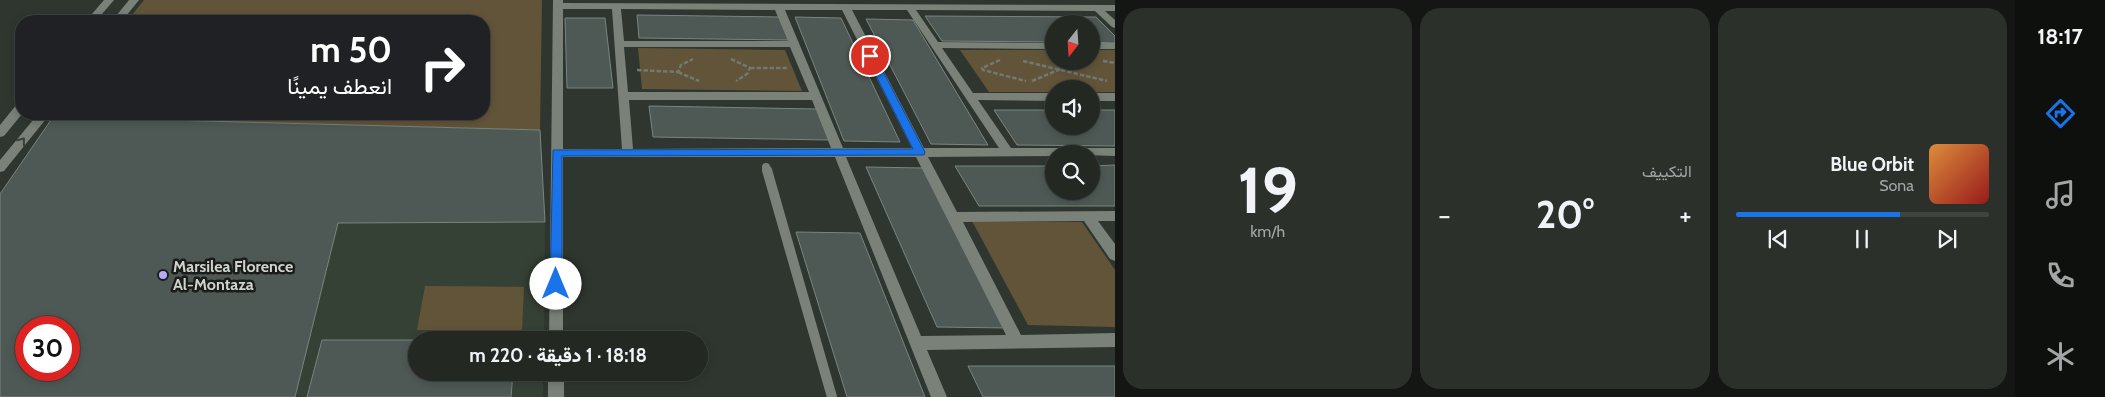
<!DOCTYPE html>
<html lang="ar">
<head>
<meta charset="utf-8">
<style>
	body { margin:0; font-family:Cabin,Vazirmatn,sans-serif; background:#2b302b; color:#f1f3f6; direction:rtl; height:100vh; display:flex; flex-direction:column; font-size:19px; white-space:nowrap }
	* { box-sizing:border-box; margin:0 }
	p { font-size:16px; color:#a3a6a6 }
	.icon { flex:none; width:28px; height:28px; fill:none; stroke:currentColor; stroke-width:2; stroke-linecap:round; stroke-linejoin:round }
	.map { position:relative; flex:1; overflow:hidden; direction:ltr }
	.sheet { display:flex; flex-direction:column; gap:8px; padding:8px; background:#131613; width:900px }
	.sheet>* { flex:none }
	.guide { position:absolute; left:15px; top:15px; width:475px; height:105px; border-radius:20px; box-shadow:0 2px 8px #0003,0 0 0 1px #404441; direction:rtl; background:#202124; color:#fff; overflow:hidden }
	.needle { width:32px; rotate:197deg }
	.controls { position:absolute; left:1045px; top:15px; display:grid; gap:10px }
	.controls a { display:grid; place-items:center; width:55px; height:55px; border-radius:50%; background:#232823; box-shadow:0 2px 8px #0003,0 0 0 1px #404441; font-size:25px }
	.speed { position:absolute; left:15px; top:316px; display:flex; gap:10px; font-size:25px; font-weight:700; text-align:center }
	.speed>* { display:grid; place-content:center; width:65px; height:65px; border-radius:50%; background:#232823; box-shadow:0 2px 8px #0003,0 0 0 1px #404441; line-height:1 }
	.speed .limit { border:8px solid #d22; background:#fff; color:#111 }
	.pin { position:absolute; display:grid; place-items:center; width:42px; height:42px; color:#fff; margin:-21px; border:2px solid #fff; border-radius:50%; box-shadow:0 1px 5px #0007 }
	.me { position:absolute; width:55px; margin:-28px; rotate:0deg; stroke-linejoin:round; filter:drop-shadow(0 0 4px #0008) }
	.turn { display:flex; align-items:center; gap:18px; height:105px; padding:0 15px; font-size:22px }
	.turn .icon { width:65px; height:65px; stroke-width:2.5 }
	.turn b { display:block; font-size:35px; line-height:42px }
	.big { font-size:38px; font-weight:800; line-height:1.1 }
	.sheet .tile { flex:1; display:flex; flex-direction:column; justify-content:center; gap:8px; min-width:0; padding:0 18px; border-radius:20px; background:#2b302b }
	.sheet .dial { align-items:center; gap:0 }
	.dial b { font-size:65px; line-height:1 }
	.song { display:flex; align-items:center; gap:15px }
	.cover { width:60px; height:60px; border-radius:8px; background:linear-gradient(135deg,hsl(30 70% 55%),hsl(0 70% 35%)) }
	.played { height:5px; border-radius:2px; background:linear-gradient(90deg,#1a73e8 65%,#404441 65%) }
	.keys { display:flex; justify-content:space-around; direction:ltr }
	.heat { display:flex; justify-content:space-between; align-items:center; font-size:28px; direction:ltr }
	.sheet .tiles { flex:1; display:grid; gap:8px; grid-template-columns:repeat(3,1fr) }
	.trip { position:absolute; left:408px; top:331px; width:300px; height:50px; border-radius:25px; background:#232823; box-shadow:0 2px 8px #0003,0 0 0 1px #404441; font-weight:800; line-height:50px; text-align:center; direction:rtl }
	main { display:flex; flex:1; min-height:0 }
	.tabs { display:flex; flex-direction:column; width:90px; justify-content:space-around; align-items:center; background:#0e100e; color:#a3a6a6 }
	.tabs .icon { width:35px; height:35px }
	.tabs .selected { color:#1a73e8 }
	.tabs b { font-size:22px; color:#f1f3f6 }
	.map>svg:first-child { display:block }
	.built { fill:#364135 }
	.green { fill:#625439 }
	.building { fill:#4e5955; stroke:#798580; fill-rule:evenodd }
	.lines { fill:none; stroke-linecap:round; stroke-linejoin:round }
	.path { stroke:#727872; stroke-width:2.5; stroke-dasharray:4.5 2; stroke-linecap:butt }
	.service-far1 { stroke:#798178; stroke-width:8 }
	.service { stroke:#798178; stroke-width:10 }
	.minor { fill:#798178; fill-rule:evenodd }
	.tertiary { fill:#798178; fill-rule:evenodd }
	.oneway { stroke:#3b3f3a }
	.route { fill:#1a73e8; stroke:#114b97 }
	.poi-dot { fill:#b7abf8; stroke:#191c19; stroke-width:2 }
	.labels { text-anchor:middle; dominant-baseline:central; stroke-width:5; stroke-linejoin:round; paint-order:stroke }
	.poi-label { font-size:16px; font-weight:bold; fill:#cfd3ce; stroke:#191c19; text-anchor:start }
</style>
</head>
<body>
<main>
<nav class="tabs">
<b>18:17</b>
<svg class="icon selected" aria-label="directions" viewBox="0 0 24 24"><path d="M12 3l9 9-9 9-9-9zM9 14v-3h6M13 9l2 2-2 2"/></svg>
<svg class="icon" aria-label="music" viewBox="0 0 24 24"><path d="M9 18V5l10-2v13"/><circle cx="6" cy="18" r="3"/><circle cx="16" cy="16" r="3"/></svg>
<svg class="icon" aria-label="phone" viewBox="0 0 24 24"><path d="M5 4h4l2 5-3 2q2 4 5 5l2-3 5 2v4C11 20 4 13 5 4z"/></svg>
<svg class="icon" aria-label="climate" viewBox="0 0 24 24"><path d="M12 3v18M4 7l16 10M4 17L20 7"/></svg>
</nav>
<section class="sheet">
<div class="tiles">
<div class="tile">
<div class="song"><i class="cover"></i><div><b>Blue Orbit</b><p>Sona</p></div></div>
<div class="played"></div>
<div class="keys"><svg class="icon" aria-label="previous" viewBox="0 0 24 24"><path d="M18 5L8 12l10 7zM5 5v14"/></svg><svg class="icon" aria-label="pause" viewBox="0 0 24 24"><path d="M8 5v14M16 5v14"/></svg><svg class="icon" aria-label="next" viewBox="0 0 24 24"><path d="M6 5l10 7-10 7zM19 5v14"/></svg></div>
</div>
<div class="tile"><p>التكييف</p>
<div class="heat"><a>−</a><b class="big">20°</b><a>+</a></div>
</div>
<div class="tile dial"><b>19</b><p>km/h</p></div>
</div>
</section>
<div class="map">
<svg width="1115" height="397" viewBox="0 0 1115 397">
	<rect width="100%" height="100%" fill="#2f362f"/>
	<path class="built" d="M338 223H545L544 340H416V372L543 373V397H295Z"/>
	<path class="green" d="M144 0H542L540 130 53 117 55 114H484V21H127Z
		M638 48 785 50 802 91 642 89Z
		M960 50H1054V61H1091V50H1115V92H1091V89H1054V92H989Z
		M972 221 1082 222 1115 270V327L1028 325Z
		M425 286 524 287 522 331 417 330Z"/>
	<path class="building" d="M637 15 781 17 789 40 639 38Z
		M925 16 1096 17 1115 36V43L1091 42V24H1054V42L942 41Z
		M795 17 841 18 900 142 844 141Z
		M565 18H605L613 88H567Z
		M866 19 913 20 988 145 931 144Z
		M649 106 818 109 830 140 653 137Z
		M994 110H1054V126H1091V110H1115V146L1017 145Z
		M53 117 540 130 545 222 338 223 295 397H0V194ZM26 328H69V370H26Z
		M1115 165V206H979L955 166H1054V191H1091V166Z
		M866 167 924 168 1009 328 937 327Z
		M796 232 860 233 925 397H847Z
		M322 340H514H416V372H513L511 397H307Z
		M968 366H1115V397H983Z"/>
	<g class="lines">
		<path class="path" d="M731 59 750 68 747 74 736 81
			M1000 60 982 68 983 70 1026 81
			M1023 61 1107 81
			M1103 61 1115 63
			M750 68H787
			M637 70 678 72 681 65 693 59
			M678 72 699 81
			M1032 81 1080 61"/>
		<path class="service-far1" d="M766 167 767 171"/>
		<path class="service" d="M767 170 832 397"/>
		<path class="minor" d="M553 0H563V3L1115 5V11H1105L1115 20V28L1112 27 1095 11 916 10 938 42 1054 43V49L942 48 973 93H1054V101L978 100 1011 148H1115V156L1054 154V156L928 157 957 212 1115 211V221H1098L1115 244V261L1110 259 1084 221 963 222 1021 335 1115 333V347L927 350 947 397H931L835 157H563V340H549ZM563 9H612L622 149H563ZM621 9 775 10 788 41H624ZM785 10H842L912 148H843ZM852 10H907L999 148H924ZM624 47H790L809 92H628ZM629 100H812L831 148 633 149ZM846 157H916L1006 335 921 336Z
			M1091 43H1115V49H1091Z
			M1091 93H1115V101H1091Z
			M548 372H564V397H548Z"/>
		<path class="tertiary" d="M104 0H114L96 21H86Z
			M129 0H139L122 21H112Z
			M21 103 22 114 4 136 0 137V125L17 104Z
			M38 114H50L4 171 0 172V160Z"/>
	</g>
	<defs><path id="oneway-chevron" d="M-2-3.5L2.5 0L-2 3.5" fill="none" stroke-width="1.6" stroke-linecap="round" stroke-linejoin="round" transform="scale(1.25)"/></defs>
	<use class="oneway" href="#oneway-chevron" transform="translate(22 141) rotate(-52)"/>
	<path class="route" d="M870 53 875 56 925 152 924 155 562 156V284L560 288 556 289 552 288 550 284 553 150 913 149 866 56Z"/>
	<circle class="poi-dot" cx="163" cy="275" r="5"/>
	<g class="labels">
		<g class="poi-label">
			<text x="173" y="266">Marsilea Florence<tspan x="173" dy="18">Al-Montaza</tspan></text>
		</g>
	</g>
</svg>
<div class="controls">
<a><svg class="needle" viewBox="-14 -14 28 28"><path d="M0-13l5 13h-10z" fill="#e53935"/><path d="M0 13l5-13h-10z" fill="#a3a6a6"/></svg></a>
<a><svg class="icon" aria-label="sound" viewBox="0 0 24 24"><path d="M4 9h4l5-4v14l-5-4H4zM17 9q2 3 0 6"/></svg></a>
<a><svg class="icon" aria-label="search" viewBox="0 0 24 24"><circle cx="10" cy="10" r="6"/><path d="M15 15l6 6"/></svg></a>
</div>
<div class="speed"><div class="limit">30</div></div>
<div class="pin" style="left:870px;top:56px;background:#d93025"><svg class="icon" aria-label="arrive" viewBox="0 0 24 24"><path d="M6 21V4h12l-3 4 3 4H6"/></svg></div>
<svg class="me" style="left:556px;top:284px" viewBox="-20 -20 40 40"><circle r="19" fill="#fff"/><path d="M0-13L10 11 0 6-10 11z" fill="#1a73e8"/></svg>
<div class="trip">18:18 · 1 دقيقة · 220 m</div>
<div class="guide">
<div class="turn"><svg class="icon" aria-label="right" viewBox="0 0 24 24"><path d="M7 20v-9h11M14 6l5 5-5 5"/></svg><div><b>50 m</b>انعطف يمينًا</div></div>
</div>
</div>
</main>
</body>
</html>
